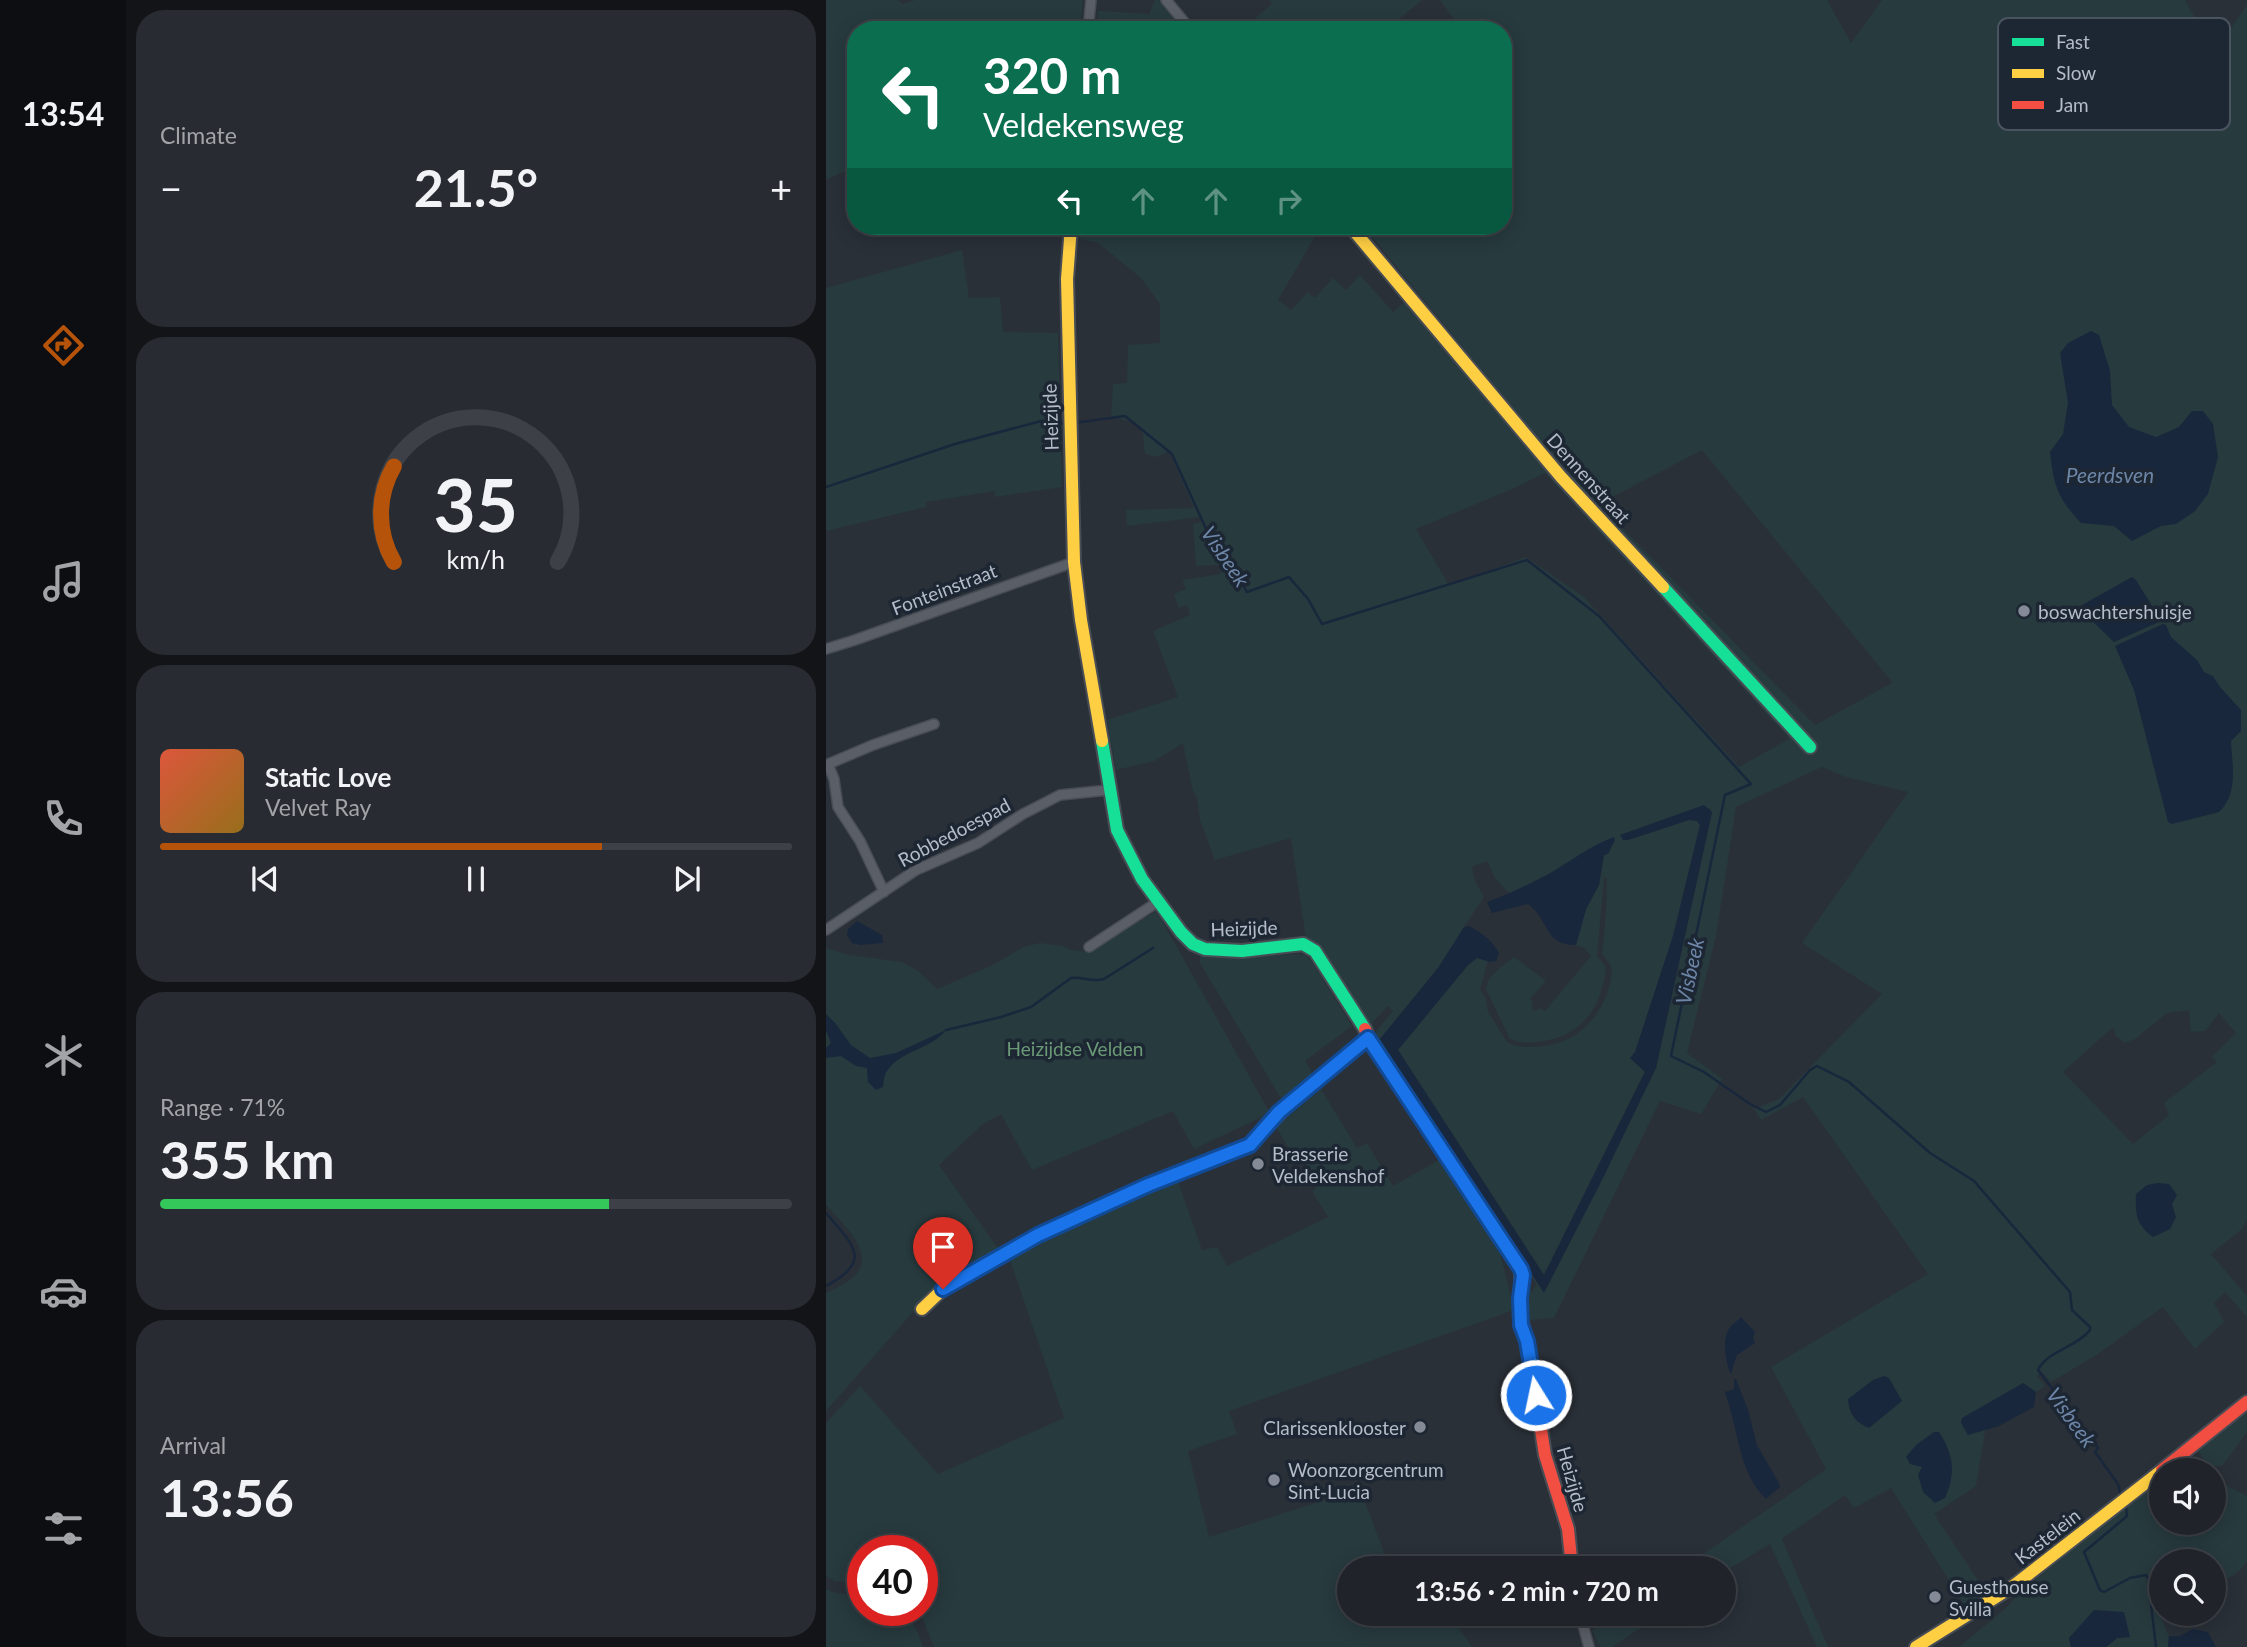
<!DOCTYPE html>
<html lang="en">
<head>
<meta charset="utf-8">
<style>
	body { margin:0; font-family:Lato,sans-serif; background:#282c32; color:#f1f3f6; height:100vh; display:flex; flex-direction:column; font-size:26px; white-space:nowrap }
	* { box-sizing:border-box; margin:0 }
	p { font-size:23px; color:#a2a4a8 }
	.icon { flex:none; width:38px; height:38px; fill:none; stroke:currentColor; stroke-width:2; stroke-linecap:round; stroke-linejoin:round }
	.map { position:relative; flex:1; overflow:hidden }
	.panel { display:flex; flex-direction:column; gap:10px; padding:10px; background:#121417; width:700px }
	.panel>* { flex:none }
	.hud { position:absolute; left:21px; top:21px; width:665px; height:214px; border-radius:28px; box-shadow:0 4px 18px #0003,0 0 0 2px #3d4147; background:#0b6e4f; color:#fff; overflow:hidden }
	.controls { position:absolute; left:1323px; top:1458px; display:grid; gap:14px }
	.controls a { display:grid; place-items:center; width:77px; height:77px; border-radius:50%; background:#20242a; box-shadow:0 4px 18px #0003,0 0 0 2px #3d4147; font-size:35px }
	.speed { position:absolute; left:21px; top:1535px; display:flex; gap:14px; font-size:35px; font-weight:700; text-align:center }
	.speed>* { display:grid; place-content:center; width:91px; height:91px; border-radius:50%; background:#20242a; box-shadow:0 4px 18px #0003,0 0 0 2px #3d4147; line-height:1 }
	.speed .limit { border:10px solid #d22; background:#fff; color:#111 }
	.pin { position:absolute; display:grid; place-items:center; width:60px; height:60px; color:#fff; margin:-72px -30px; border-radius:50% 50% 50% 0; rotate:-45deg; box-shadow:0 0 7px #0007 }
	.pin .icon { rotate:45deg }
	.me { position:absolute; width:77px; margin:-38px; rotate:350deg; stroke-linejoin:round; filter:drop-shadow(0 0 5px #0008) }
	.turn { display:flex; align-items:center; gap:24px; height:147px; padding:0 21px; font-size:32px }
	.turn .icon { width:91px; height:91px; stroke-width:2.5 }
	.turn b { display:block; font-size:49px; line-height:60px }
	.lanes { display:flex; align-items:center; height:66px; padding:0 21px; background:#0003; justify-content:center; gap:35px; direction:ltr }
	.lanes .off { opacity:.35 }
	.big { font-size:52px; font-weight:700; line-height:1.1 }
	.panel .tile { flex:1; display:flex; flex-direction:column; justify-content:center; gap:10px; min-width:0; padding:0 24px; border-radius:28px; background:#282c32 }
	.panel .dial { align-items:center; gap:0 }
	.dial svg { height:182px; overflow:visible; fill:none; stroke:#3d4147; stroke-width:7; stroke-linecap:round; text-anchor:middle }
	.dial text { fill:#f1f3f6; stroke:none }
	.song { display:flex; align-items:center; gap:21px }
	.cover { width:84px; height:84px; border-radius:10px; background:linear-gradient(135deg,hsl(10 70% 55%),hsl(40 70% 35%)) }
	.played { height:7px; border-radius:4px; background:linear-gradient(90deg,#b45309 70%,#3d4147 70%) }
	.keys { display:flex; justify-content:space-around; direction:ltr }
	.heat { display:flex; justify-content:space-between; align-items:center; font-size:38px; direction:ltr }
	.charge { height:10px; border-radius:5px; background:linear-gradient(90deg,#34c759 71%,#3d4147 0) }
	.trip { position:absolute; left:511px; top:1556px; width:399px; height:70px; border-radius:35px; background:#20242a; box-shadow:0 4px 18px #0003,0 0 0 2px #3d4147; font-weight:700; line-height:70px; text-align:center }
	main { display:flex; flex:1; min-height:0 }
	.tab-bar { display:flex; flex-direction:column; width:126px; justify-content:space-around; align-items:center; background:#0d0e11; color:#a2a4a8 }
	.tab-bar .icon { width:49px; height:49px }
	.tab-bar .selected { color:#b45309 }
	.tab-bar b { font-size:32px; color:#f1f3f6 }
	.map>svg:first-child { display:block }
	.green { fill:#273a3e; fill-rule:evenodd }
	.water { fill:#19273c }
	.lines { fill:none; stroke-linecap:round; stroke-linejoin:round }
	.stream { stroke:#19273c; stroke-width:2.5 }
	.street-casing { stroke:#484c55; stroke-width:12 }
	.fast-casing { stroke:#484c55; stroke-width:16 }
	.slow-casing { stroke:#484c55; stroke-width:16 }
	.jam-casing { stroke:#484c55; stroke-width:16 }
	.street { stroke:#5a5e66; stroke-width:9 }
	.fast { stroke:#16e098; stroke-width:12 }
	.slow { stroke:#ffcf43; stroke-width:12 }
	.jam { stroke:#f24e42; stroke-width:12 }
	.route-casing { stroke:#114b97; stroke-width:18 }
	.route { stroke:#1a73e8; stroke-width:12 }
	.poi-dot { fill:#848b96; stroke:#1d2633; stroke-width:2.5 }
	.labels { text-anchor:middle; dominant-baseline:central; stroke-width:7; stroke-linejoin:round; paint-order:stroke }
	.street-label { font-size:19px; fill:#b4bcc9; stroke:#1d2633 }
	.poi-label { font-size:19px; fill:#b4bcc9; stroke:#1d2633; text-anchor:start }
	.park-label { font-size:19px; fill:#6b9a76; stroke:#1d2633 }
	.water-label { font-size:21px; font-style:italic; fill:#6d86a8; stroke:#1d2633 }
	.key { fill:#1d2633; stroke:#4a5360; stroke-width:2 }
	.key-label { font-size:19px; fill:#b4bcc9 }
</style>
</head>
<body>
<main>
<nav class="tab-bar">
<b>13:54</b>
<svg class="icon selected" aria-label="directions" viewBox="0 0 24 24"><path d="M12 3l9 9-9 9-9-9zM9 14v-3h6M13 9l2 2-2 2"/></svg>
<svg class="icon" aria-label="music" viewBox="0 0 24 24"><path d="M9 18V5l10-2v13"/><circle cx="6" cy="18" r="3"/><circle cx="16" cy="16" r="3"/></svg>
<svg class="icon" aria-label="phone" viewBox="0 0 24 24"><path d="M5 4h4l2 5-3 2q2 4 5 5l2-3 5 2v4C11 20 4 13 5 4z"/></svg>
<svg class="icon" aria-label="climate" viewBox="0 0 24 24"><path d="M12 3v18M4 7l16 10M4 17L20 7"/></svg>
<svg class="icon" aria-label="car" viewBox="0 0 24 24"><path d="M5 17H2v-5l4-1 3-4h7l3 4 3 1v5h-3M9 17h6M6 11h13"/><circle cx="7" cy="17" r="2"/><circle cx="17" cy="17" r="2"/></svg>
<svg class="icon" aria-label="filters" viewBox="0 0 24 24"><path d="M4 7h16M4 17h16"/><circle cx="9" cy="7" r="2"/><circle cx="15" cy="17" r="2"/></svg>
</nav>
<section class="panel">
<div class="tile"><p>Climate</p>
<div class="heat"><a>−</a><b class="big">21.5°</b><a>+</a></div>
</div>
<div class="tile dial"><svg viewBox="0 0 100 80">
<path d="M14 69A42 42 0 1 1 86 69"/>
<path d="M14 69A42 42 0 0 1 14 27" stroke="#b45309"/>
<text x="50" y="56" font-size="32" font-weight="700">35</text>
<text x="50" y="72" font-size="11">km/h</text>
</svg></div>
<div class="tile">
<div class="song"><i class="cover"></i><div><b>Static Love</b><p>Velvet Ray</p></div></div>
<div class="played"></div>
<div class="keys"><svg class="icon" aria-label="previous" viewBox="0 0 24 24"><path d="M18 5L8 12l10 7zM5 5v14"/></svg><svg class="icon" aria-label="pause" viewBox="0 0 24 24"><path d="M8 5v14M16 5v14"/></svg><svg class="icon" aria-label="next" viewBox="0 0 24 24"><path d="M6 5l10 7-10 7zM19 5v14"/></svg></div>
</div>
<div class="tile"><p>Range · 71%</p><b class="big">355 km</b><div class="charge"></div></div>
<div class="tile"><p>Arrival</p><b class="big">13:56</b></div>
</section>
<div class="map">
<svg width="1421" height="1647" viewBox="0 0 1421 1647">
	<rect width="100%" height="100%" fill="#2a3038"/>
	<path class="green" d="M0 0H72L76 4 89 0H257L254 30H30V76L19 79 30 112V166L0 180Z
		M329 0H333L357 30H270L272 11 323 14Z
		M443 0H596L560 30H415L446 4Z
		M614 0H1001L1025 43 1056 0H1359L1388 52 1421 5V1219L1416 1229 1385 1254 1421 1296V1317L1399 1292 1388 1303 1398 1322 1369 1349 1337 1307 1272 1354 1225 1382 1216 1372 1211 1376 1219 1386 1160 1426 1150 1486 1108 1514 1162 1595 1141 1609 1065 1488 1028 1508 1019 1495 956 1539 1002 1647H991L944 1544 898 1572V1568H857L1000 1469 945 1367 1102 1274 977 1097 935 1120 928 1109 953 1099 1056 994 976 943 1082 792 1020 777 996 767 910 807 890 936 861 1053 896 1079 875 1114 834 1101 728 1318 703 1320V1294L711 1285 547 1035 567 1011 562 1006 545 1024 496 947 480 939 465 838 389 860 374 820 371 797 367 791 357 743 328 761 290 770 281 720 352 697 327 631 364 615 361 605 353 608 348 594 360 589 356 580 395 574 393 565 370 566 367 524 377 522 375 517 301 526 300 510 368 508 343 451 331 457 320 454C316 447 319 438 316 432 311 421 296 419 285 418L287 384 301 383 302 345 334 343V304L315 278 272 243 254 239 255 226H495L452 300 465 310 482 292 489 298 507 278 520 290 534 275 567 312 580 301 722 470 731 462 537 226H677V30H636ZM876 450 1066 682V683L989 725 773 504ZM719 473 963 738V739L913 767 758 597 700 557 623 585 590 529 686 489ZM884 808 886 812 830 1068 718 1292 554 1039 612 968 638 931 636 930 658 897 649 881 646 867 661 861 669 878 684 894 720 875 778 855 773 885 760 909 750 945 759 948 765 956 719 1011 714 1008 708 1011 706 1008 707 1002 704 999 720 981 688 957C677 966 662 974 660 989L684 1039C697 1044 709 1043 723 1040 759 1033 777 1002 780 967L771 956 778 877 781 879C781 905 779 929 776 954 779 958 784 963 785 967 787 976 783 986 781 994 768 1027 743 1046 707 1047 697 1047 689 1047 681 1042L662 1012 660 999 654 990 662 960 651 958 642 965 572 1050 718 1275 819 1071 804 1058 809 1052 847 936 874 825 871 821 863 820 802 840ZM1363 1010 1365 1032 1379 1031 1393 1013 1410 1033 1386 1057 1391 1062 1338 1103 1343 1115 1307 1144 1237 1072 1287 1027 1290 1036 1299 1043 1309 1039 1341 1013Z
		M136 250 143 298 174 297 177 332 232 333 236 487 169 497V491L100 502V507L0 531V288Z
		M329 912 335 919 444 1113 368 1149 347 1111 206 1170 175 1114 157 1124 113 1165 173 1250 100 1297 0 1411V1293C8 1289 17 1285 25 1279 55 1257 16 1223 0 1205V948L23 955 76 962 92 971 111 989 167 965 197 947 214 943 237 946 245 950 260 952Z
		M472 954 479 955 486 962 526 1026 479 1061 489 1077 456 1100 374 963V955L383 956Z
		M495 1089 531 1148 541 1143 567 1186 615 1159 673 1248 688 1310 403 1411 411 1434 362 1451 383 1537 534 1489 564 1568H523V1614H623L646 1647H108L93 1610H96V1550H37V1584L8 1581 0 1576V1423L34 1386 112 1474 238 1418 183 1257 290 1205 352 1181 376 1250 391 1247 401 1266 502 1217 486 1191 493 1186 476 1156 469 1159 450 1127Z
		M1421 1412V1432L1396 1466H1382L1372 1451Z
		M1388 1479 1421 1496V1561C1414 1574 1401 1579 1388 1583V1561H1335V1600L1329 1603 1343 1636 1342 1647H1280L1291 1638 1303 1637 1243 1638 1245 1647H1133L1180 1608 1195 1591 1335 1480V1522H1388Z
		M0 1589 10 1593 37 1596V1610C78 1610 82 1605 97 1647H0Z
		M791 1614H835L786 1647H775L766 1631Z"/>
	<path class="water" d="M1265 331 1273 335 1284 371 1286 405 1303 427 1330 437 1353 427 1366 411H1377L1387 424 1392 457 1382 494 1369 511 1350 524 1335 526 1306 541 1288 526 1255 523C1231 497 1228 486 1224 452L1237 434 1242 403 1234 353 1242 343Z
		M1306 577 1310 580 1331 614 1333 622 1288 642 1264 619 1256 605Z
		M1337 624 1340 625 1345 637 1371 660 1378 672 1387 676 1394 687 1415 710V731L1405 741C1406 765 1413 793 1393 812L1346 824 1342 822 1308 690 1289 646Z
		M878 805 886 812 830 1068 776 1180 718 1293 554 1039 612 968 638 927 643 926C656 933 666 940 673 953L670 961 664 962 651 958 642 965 572 1050 718 1275 819 1072 804 1058 809 1052 847 936 874 825 871 821 863 820 802 840H797L794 835Z
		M788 837 789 840 782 854 778 855 773 885 760 909 750 945C718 946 723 919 702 904L666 913 661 902C681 895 702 885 721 875 744 862 763 846 788 837Z
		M31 921 56 935 57 943 34 945 26 943 21 935 22 929Z
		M0 1014 10 1024 25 1045 44 1058 70 1053 120 1030C104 1050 75 1050 61 1071 58 1075 58 1082 57 1087L50 1090 42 1082 41 1068 30 1066 15 1056 0 1058V1048L5 1043 0 1030Z
		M1332 1183 1343 1184 1351 1195 1346 1204 1350 1217 1344 1229 1327 1237C1310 1226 1309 1212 1310 1194L1321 1185Z
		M915 1317 929 1332 927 1338 929 1343 911 1355 905 1374C899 1363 896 1339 903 1329 905 1325 913 1320 915 1317Z
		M1058 1376 1063 1378 1076 1401 1043 1428C1029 1422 1023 1414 1022 1399L1047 1380Z
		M908 1379H910L922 1410 931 1445 953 1483 954 1487 940 1499C913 1474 912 1429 900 1396L899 1392 908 1389Z
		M1197 1383 1210 1392 1208 1407 1173 1426 1142 1435 1135 1423 1136 1418Z
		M1108 1432H1113C1128 1455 1130 1473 1119 1498L1109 1503 1097 1492 1092 1475 1096 1467 1084 1464 1080 1457 1090 1445Z
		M1268 1610 1298 1612 1304 1637 1291 1638 1280 1647H1245L1243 1638Z
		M1367 1629 1382 1632 1390 1647H1342L1343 1636H1354Z"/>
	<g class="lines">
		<path class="stream" d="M248 423 299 416 346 454 381 531 398 552 421 592 463 577 482 599 496 624 701 560 773 616 925 784 899 795 845 1056 878 1072 924 1104 940 1112 954 1105 984 1070 991 1066 1023 1082 1104 1153 1148 1181 1244 1292 1246 1310 1264 1327V1330C1251 1347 1221 1351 1212 1370L1272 1448 1269 1452 1292 1484 1295 1497
			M0 487 129 444 215 421 237 423
			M120 1030 175 1017 205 1007 245 978C256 976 267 983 278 979L327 948
			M0 1213C27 1245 48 1261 0 1286
			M1300 1506 1301 1516 1258 1552 1274 1590 1278 1592 1304 1578 1320 1575 1322 1578 1330 1647"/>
		<defs>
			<path id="street" d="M340 0 365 30
				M262 30 265 0
				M0 649 29 640 248 562
				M2 764 8 779 12 807 34 841 58 892
				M0 765 47 745 108 724
				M0 930 90 870 152 843 197 814 234 795 283 790
				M263 947 327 905
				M754 1614 763 1647"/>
			<path id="fast" d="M837 587 984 747
				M276 741 291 830 316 879 355 932 367 944 379 949 416 951 477 944 489 951 539 1029
				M459 1108 542 1038"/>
			<path id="slow" d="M245 226 241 279 248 562 255 620 276 741
				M524 226 735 477 837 587
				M96 1309 117 1289 137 1276 212 1235 322 1185 423 1145 459 1108
				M1090 1647 1186 1587 1335 1471"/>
			<path id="jam" d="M539 1029 542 1038 695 1269V1320L701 1341 719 1455 742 1529 746 1568
				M1336 1470 1421 1402"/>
		</defs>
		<use href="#street" class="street-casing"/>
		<use href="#fast" class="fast-casing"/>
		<use href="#slow" class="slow-casing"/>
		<use href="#jam" class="jam-casing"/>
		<use href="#street" class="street"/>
		<use href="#fast" class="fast"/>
		<use href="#slow" class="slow"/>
		<use href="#jam" class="jam"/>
	</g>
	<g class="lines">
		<defs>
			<path id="route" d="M117 1289 212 1235 322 1185 424 1145 453 1112 542 1038 695 1269 697 1275 694 1298 695 1325 701 1341 710 1395"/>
		</defs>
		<use href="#route" class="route-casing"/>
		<use href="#route" class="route"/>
	</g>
	<g class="poi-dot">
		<circle cx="1198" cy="611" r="7"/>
		<circle cx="432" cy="1164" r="7"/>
		<circle cx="594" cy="1427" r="7"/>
		<circle cx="448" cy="1480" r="7"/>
		<circle cx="1109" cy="1597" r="7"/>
	</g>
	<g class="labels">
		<g class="street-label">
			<text transform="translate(224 417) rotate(-92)">Heizijde</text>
			<text transform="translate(763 478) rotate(48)">Dennenstraat</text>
			<text transform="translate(118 589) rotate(-21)">Fonteinstraat</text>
			<text transform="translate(128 832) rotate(-28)">Robbedoespad</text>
			<text transform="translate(418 928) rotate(-2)">Heizijde</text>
			<text transform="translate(747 1479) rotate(74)">Heizijde</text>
			<text transform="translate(1221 1536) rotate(-38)">Kastelein</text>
		</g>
		<g class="poi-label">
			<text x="1212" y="611">boswachtershuisje</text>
			<text x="446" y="1153">Brasserie<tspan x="446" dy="22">Veldekenshof</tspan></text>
			<text x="580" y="1427" text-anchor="end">Clarissenklooster</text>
			<text x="462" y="1469">Woonzorgcentrum<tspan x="462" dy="22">Sint-Lucia</tspan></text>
			<text x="1123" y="1586">Guesthouse<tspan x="1123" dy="22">Svilla</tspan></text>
		</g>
		<g class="park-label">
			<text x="249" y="1048">Heizijdse Velden</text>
		</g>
		<g class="water-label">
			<text x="1284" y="474">Peerdsven</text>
			<text transform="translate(400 556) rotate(56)">Visbeek</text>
			<text transform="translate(863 971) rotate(-78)">Visbeek</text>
			<text transform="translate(1246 1417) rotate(54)">Visbeek</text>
		</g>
	</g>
	<rect x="1172" y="18" width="232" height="112" rx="10" class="key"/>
	<rect x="1186" y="38" width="32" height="8" fill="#16e098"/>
	<rect x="1186" y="69" width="32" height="9" fill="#ffcf43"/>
	<rect x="1186" y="101" width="32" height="8" fill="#f24e42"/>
	<g class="key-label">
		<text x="1230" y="49">Fast</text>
		<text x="1230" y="80">Slow</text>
		<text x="1230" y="112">Jam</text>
	</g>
</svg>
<div class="controls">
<a><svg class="icon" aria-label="sound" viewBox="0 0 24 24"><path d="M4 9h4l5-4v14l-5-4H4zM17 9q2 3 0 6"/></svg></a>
<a><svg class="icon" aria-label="search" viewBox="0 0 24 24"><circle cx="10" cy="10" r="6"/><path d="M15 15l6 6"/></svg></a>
</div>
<div class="speed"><div class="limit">40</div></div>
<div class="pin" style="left:117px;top:1289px;background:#d93025"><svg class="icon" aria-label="arrive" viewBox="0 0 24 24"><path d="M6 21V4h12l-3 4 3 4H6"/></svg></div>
<svg class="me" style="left:710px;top:1395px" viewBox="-20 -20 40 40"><circle r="17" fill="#1a73e8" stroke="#fff" stroke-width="3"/><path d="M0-11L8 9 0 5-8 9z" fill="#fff"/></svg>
<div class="trip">13:56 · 2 min · 720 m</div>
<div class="hud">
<div class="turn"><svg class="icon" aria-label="left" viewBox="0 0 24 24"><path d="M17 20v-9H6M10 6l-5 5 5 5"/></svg><div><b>320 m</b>Veldekensweg</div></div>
<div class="lanes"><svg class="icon" aria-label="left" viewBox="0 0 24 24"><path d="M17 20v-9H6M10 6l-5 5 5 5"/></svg><svg class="icon off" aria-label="ahead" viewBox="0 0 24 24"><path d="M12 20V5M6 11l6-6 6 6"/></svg><svg class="icon off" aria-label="ahead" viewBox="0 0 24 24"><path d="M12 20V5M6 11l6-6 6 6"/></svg><svg class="icon off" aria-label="right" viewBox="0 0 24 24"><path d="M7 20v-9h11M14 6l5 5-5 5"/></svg></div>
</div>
</div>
</main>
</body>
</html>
